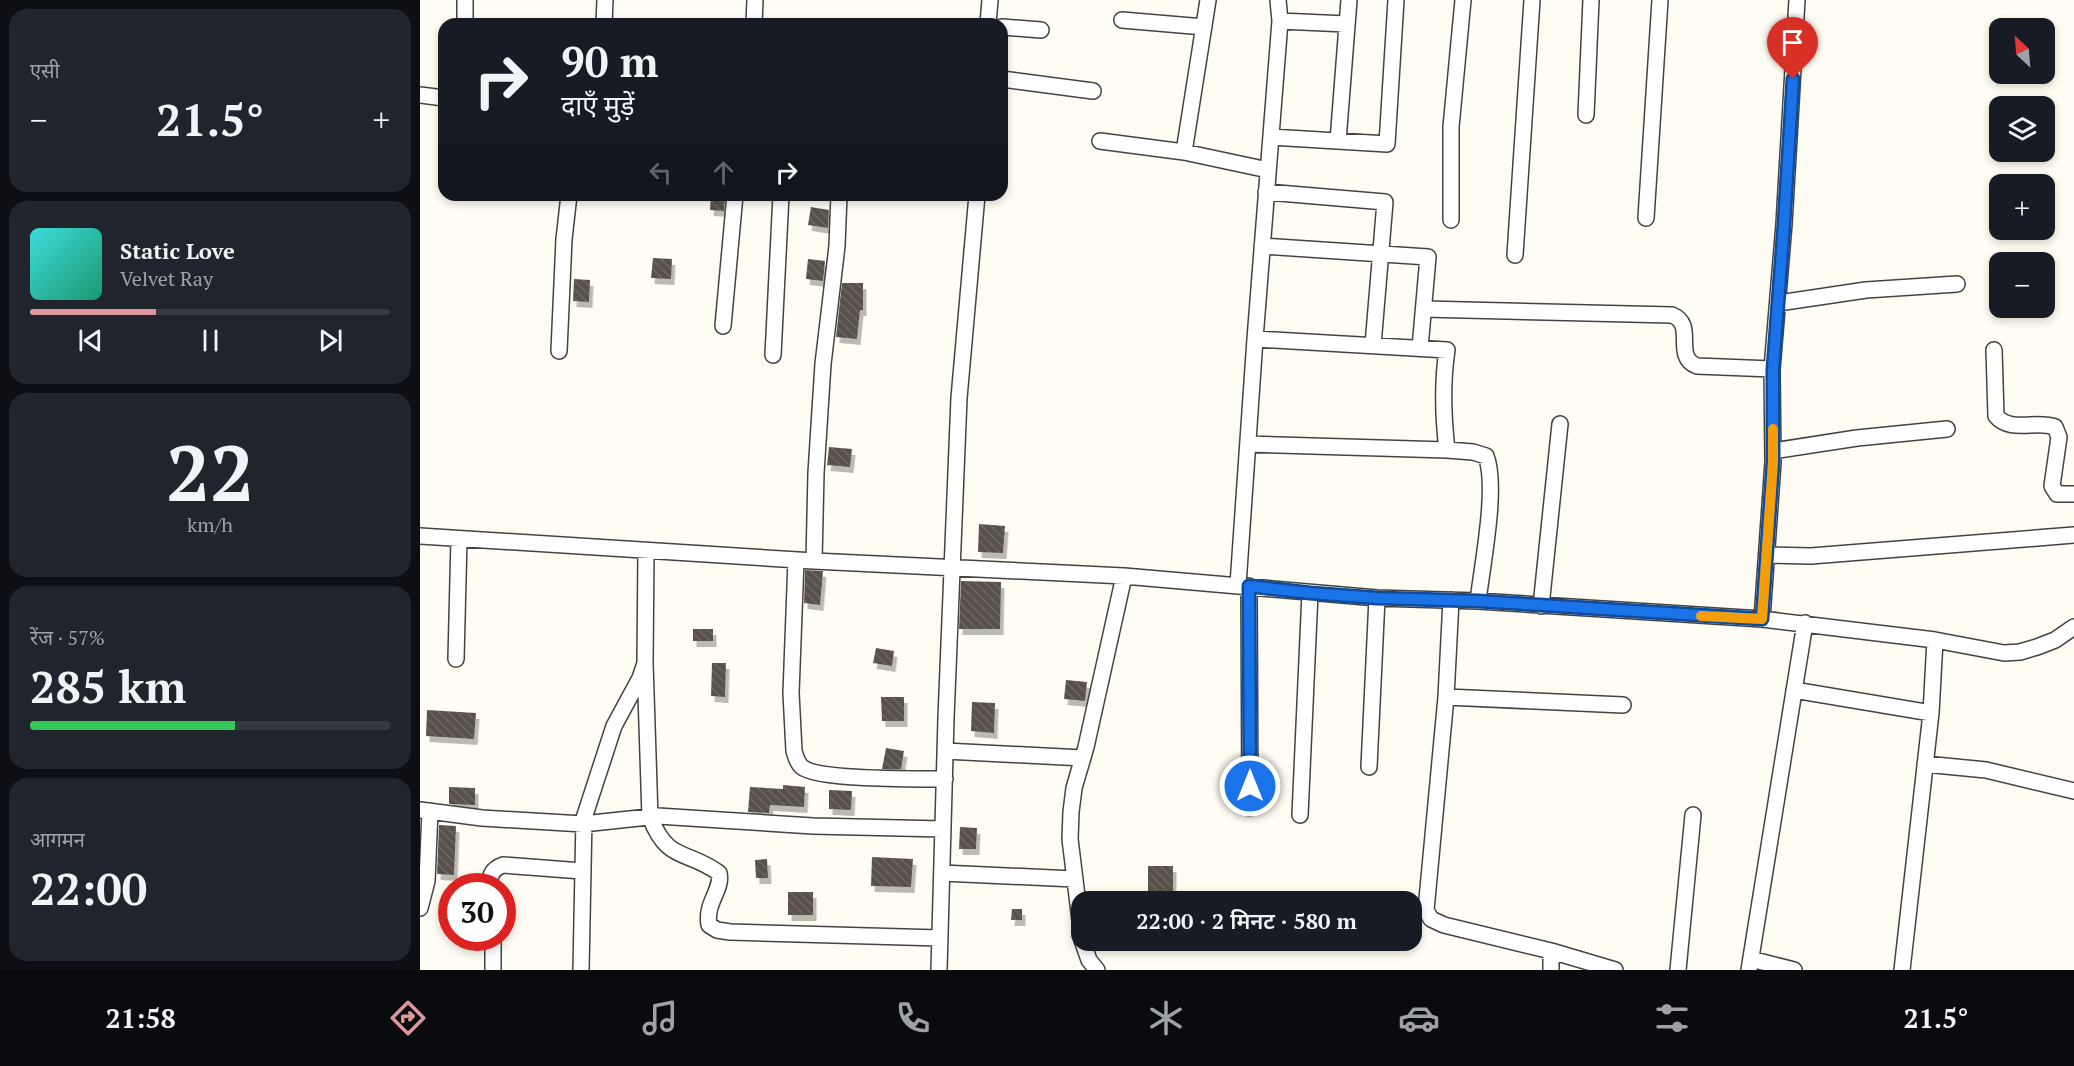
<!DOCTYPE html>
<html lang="hi">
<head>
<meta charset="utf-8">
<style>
	body { margin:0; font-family:"PT Serif","Noto Sans Devanagari",serif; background:#20242c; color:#f1f3f6; height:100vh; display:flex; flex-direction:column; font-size:22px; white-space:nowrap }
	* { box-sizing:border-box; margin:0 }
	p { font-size:20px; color:#9ea1a6 }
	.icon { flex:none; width:33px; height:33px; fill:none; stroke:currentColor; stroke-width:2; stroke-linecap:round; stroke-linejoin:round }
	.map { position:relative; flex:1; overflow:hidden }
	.details { display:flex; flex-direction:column; gap:9px; padding:9px; background:#0d0f14; width:420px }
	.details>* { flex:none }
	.top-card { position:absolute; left:18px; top:18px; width:570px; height:183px; border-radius:18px; box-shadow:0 3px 9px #0003; background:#171b24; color:#f1f3f6; overflow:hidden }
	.needle { width:39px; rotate:334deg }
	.tools { position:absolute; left:1569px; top:18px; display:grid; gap:12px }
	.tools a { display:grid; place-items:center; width:66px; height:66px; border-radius:12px; background:#171b24; box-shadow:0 3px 9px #0003; font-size:30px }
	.speed { position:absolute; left:18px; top:873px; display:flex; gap:12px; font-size:30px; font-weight:700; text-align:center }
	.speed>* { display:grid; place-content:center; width:78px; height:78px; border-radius:50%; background:#171b24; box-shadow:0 3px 9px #0003; line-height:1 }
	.speed .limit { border:9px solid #d22; background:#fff; color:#111 }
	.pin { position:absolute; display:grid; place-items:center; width:51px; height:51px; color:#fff; margin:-62px -26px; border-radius:50% 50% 50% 0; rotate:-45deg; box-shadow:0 0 6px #0007 }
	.pin .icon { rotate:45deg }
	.me { position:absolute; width:66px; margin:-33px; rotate:0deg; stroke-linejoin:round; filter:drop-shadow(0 0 4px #0008) }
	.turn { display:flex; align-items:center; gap:21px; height:126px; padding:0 24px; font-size:27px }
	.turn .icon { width:78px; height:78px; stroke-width:2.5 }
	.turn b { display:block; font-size:42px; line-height:51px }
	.lanes { display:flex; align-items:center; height:57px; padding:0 24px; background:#0003; justify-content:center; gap:30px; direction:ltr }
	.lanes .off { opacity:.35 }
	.big { font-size:45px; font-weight:600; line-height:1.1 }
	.details .card { flex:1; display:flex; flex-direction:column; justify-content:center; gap:9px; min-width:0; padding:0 21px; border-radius:18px; background:#20242c }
	.details .dial { align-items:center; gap:0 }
	.dial b { font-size:78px; line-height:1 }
	.song { display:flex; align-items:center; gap:18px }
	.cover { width:72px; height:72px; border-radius:9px; background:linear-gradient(135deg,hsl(180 70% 55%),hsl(160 70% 35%)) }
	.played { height:6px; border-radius:3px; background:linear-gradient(90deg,#db979b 35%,#363941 35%) }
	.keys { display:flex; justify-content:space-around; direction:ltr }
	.heat { display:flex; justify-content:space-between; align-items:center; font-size:33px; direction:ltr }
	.charge { height:9px; border-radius:4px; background:linear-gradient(90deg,#34c759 57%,#363941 0) }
	.trip { position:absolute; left:651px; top:891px; width:351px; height:60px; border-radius:18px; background:#171b24; box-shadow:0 3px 9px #0003; font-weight:600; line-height:60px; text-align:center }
	.tabs { display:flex; height:96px; justify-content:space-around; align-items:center; background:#090b0e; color:#9ea1a6 }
	.tabs .icon { width:42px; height:42px }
	.tabs .selected { color:#db979b }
	.tabs b { font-size:27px; color:#f1f3f6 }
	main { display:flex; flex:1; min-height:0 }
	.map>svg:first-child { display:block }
	.building { fill:url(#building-back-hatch); filter:url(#shadow) }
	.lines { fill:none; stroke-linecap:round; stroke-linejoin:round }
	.minor-casing { stroke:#434343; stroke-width:18 }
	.minor { stroke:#fff; stroke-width:15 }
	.route-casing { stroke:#114b97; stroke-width:15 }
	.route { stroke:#1a73e8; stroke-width:10 }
	.slow { stroke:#f59e0b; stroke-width:10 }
</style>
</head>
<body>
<main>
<section class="details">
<div class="card"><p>एसी</p>
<div class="heat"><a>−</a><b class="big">21.5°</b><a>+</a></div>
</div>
<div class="card">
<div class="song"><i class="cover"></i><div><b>Static Love</b><p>Velvet Ray</p></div></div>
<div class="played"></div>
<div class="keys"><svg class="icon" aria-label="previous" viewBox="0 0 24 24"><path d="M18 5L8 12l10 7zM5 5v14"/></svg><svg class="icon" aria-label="pause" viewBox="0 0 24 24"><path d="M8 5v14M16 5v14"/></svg><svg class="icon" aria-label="next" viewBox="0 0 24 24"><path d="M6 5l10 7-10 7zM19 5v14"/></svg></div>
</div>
<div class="card dial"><b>22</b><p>km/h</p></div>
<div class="card"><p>रेंज · 57%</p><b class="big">285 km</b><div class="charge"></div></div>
<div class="card"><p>आगमन</p><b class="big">22:00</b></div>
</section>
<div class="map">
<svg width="1654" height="970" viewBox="0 0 1654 970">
	<defs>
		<pattern id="building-back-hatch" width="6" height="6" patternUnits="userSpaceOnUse" patternTransform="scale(1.5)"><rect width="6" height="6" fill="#59514c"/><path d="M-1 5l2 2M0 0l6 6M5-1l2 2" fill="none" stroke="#6c6561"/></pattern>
		<filter id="shadow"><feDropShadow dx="3.5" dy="6" stdDeviation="0" flood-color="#0004"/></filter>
	</defs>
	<rect width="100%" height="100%" fill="#fffdf3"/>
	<path class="building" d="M291 195H305L304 211 290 210Z
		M391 207 409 210 408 228 388 225Z
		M233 258 252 259 251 279 231 278Z
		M388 259 405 261 403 281 386 279Z
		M154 279 170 280 169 302 153 301Z
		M422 283H443V310H440L437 339 416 337Z
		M409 447 432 449 430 467 407 465Z
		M559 524 585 526 583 553 558 552Z
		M385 570 403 571 400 605 384 603Z
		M541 581 581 582 580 629H539Z
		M273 629H293V641H273Z
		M456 648 474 651 472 666 453 663Z
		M292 663H306L305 697 291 696Z
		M646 680 667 682 665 701 644 699Z
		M461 697H484V721H462Z
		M552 702 575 703 574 733 551 731Z
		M7 710 56 713 54 739 6 736Z
		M466 748 484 751 481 769H462Z
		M363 785 385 787 384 807 350 805 349 813 328 812 330 787 363 789Z
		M29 787 55 788V805L29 804Z
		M409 790 432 791 431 810 409 809Z
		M19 825 36 826 34 875 17 874Z
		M540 827 557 828 556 849H539Z
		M452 857 493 859 491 887 451 886Z
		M347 859 348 878H336L335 860Z
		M728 866H753V891H744V902H728Z
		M368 892H393V915H368Z
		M592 909H602V920H591Z"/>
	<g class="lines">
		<defs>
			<path id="minor" d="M702 20 784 27
				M860 21 926 24
				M45 24V0
				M184 24 185 0
				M334 24 335 0
				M568 24 570 0
				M582 27 621 30
				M582 79 673 91
				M0 95 24 98
				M1166 115 1171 0
				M851 137 967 144 976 0
				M680 141 764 152 848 170
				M918 141 929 0
				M764 152 788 0
				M846 192 965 202 953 345
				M1226 218 1240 0
				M1031 220V127L1043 0
				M842 246 1008 257 1000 348
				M1095 255 1112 0
				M1358 303 1446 290 1537 284
				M1004 309 1252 315C1277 325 1252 356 1277 366L1352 369
				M303 326 315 195
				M835 339 1027 350C1022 383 1023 416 1027 450
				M1574 350 1576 416C1590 433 1617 420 1635 427L1639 437 1632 486 1637 494H1654
				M139 351 144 239 149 195
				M353 355 361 195
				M828 444 1027 450 1053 452 1066 456C1078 487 1062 566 1058 601
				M1353 451 1437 438 1527 429
				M0 536 394 561 704 576 957 598 1058 601 1342 619 1515 640 1584 653 1600 652 1617 647 1635 640 1654 627
				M1347 555 1391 556 1654 535
				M376 560 371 693 374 751C376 757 377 763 382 767 397 780 500 779 525 779
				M394 561 396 473 403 364 417 246 419 195
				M818 585 835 339 860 21 858 0
				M829 586 830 808
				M1031 600 1026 697 1006 910 1011 919 1024 925 1131 951 1195 970
				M1121 606 1140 424
				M1342 619 1353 462 1352 369 1364 224 1377 0
				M36 659 39 539
				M225 663 230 817C248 863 266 849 299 873 303 890 285 902 289 925L297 930 310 932 520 938
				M1374 690 1511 713
				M1026 697 1203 705
				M525 751 663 758
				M1505 764 1566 770 1654 791
				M949 767 957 598
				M0 810 62 818 163 824 238 816 393 826 523 829
				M880 815 890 593
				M522 873 654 879
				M69 886C70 875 72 869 83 865L162 871
				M0 908 7 881 10 811
				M662 937 650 839 651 812 654 788 666 747 704 576
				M662 940 669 960 677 970
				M1331 959 1374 970
				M73 970V938
				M161 970 164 818 194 726 220 678 225 663 226 551
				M519 970 526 718 539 398 557 195
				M1131 970V951
				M1258 970 1273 815
				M1329 970 1385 623
				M1482 970 1511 713 1515 640"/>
		</defs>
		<use href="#minor" class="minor-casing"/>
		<use href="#minor" class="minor"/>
	</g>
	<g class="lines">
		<defs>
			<path id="route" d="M830 786 829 586 890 593 957 598 1058 601 1342 619 1353 462V369L1364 224 1373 79"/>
		</defs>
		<use href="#route" class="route-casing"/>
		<use href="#route" class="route"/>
		<path class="slow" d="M1281 616 1342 619 1353 462V429"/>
	</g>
</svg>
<div class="tools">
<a><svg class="needle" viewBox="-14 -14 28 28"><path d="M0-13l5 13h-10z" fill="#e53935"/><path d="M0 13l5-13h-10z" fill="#9ea1a6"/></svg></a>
<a><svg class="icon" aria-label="layers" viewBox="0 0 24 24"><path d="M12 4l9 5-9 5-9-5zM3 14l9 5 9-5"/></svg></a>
<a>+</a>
<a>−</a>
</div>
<div class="speed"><div class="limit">30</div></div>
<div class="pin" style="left:1373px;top:79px;background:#d93025"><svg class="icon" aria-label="arrive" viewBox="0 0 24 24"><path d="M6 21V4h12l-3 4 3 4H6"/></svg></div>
<svg class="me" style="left:830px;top:786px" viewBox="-20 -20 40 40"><circle r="17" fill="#1a73e8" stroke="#fff" stroke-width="3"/><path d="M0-11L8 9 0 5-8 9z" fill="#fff"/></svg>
<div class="trip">22:00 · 2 मिनट · 580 m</div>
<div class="top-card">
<div class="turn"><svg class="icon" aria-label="right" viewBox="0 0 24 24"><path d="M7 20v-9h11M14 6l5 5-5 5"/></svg><div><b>90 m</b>दाएँ मुड़ें</div></div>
<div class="lanes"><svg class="icon off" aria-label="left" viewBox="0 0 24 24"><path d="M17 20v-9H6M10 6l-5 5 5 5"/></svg><svg class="icon off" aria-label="ahead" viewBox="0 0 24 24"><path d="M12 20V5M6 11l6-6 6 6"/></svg><svg class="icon" aria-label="right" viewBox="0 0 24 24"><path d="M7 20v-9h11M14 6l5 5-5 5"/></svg></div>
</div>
</div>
</main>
<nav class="tabs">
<b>21:58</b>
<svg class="icon selected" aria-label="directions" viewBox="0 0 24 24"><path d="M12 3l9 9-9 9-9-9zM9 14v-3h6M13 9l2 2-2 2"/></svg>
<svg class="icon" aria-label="music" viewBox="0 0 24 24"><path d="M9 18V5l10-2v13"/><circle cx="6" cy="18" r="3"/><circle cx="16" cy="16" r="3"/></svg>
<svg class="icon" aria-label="phone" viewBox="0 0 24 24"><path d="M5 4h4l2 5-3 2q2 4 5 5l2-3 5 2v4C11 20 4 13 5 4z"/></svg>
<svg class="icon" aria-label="climate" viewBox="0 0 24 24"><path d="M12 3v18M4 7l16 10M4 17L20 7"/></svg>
<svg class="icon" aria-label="car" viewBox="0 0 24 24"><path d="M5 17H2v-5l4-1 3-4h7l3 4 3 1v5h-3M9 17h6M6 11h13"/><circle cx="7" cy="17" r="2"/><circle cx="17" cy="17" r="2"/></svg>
<svg class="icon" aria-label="filters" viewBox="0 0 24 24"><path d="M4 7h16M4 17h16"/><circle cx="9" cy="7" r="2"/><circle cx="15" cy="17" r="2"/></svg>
<b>21.5°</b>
</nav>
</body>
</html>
